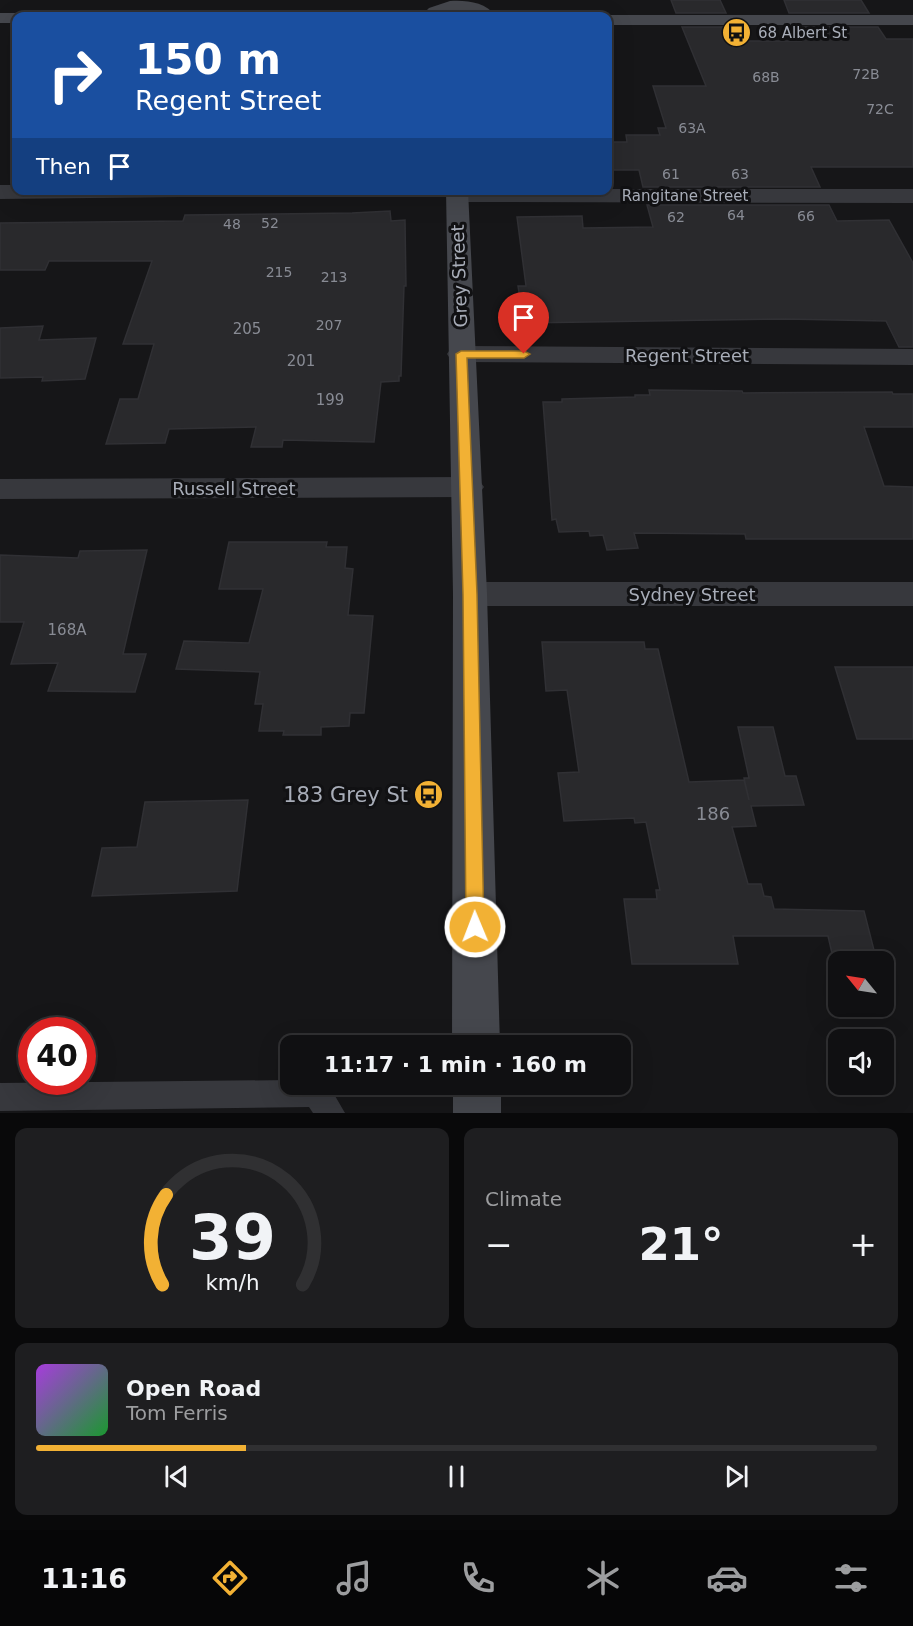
<!DOCTYPE html>
<html lang="en">
<head>
<meta charset="utf-8">
<style>
	body { margin:0; font-family:"DejaVu Sans",sans-serif; background:#1e1e20; color:#f1f3f6; height:100vh; display:flex; flex-direction:column; font-size:22px; white-space:nowrap }
	* { box-sizing:border-box; margin:0 }
	p { font-size:20px; color:#9c9d9f }
	.icon { flex:none; width:33px; height:33px; fill:none; stroke:currentColor; stroke-width:2; stroke-linecap:round; stroke-linejoin:round }
	.map { position:relative; height:1113px; overflow:hidden }
	.side { display:flex; flex-direction:column; gap:15px; padding:15px; background:#09090a; flex:1 }
	.side>* { flex:none }
	.guide { position:absolute; left:12px; top:12px; width:600px; height:183px; border-radius:12px; box-shadow:0 6px 24px #0002,0 0 0 2px #303032; background:#1a4fa0; color:#fff; overflow:hidden }
	.needle { width:39px; rotate:300deg }
	.tools { position:absolute; left:828px; top:951px; display:grid; gap:12px }
	.tools a { display:grid; place-items:center; width:66px; height:66px; border-radius:12px; background:#101012; box-shadow:0 6px 24px #0002,0 0 0 2px #303032; font-size:30px }
	.speed { position:absolute; left:18px; top:1017px; display:flex; gap:12px; font-size:30px; font-weight:700; text-align:center }
	.speed>* { display:grid; place-content:center; width:78px; height:78px; border-radius:50%; background:#101012; box-shadow:0 6px 24px #0002,0 0 0 2px #303032; line-height:1 }
	.speed .limit { border:9px solid #d22; background:#fff; color:#111 }
	.pin { position:absolute; display:grid; place-items:center; width:51px; height:51px; color:#fff; margin:-62px -26px; border-radius:50% 50% 50% 0; rotate:-45deg; box-shadow:0 0 6px #0007 }
	.pin .icon { rotate:45deg }
	.me { position:absolute; width:66px; margin:-33px; rotate:359deg; stroke-linejoin:round; filter:drop-shadow(0 0 4px #0008) }
	.turn { display:flex; align-items:center; gap:21px; height:126px; padding:0 24px; font-size:27px }
	.turn .icon { width:78px; height:78px; stroke-width:2.5 }
	.turn b { display:block; font-size:42px; line-height:51px }
	.then { display:flex; align-items:center; height:57px; padding:0 24px; background:#0003; gap:12px; font-size:22px }
	.big { font-size:45px; font-weight:700; line-height:1.1 }
	.side .card { flex:1; display:flex; flex-direction:column; justify-content:center; gap:9px; min-width:0; padding:0 21px; border-radius:12px; background:#1e1e20 }
	.side .dial { align-items:center; gap:0 }
	.dial svg { height:156px; overflow:visible; fill:none; stroke:#303032; stroke-width:7; stroke-linecap:round; text-anchor:middle }
	.dial text { fill:#f1f3f6; stroke:none }
	.song { display:flex; align-items:center; gap:18px }
	.cover { width:72px; height:72px; border-radius:9px; background:linear-gradient(135deg,hsl(280 70% 55%),hsl(130 70% 35%)) }
	.played { height:6px; border-radius:3px; background:linear-gradient(90deg,#f2b134 25%,#303032 25%) }
	.keys { display:flex; justify-content:space-around; direction:ltr }
	.heat { display:flex; justify-content:space-between; align-items:center; font-size:33px; direction:ltr }
	.side .tiles { flex:1; display:grid; gap:15px; grid-template-columns:1fr 1fr }
	.card:last-child { grid-column:span 2 }
	.trip { position:absolute; left:280px; top:1035px; width:351px; height:60px; border-radius:12px; background:#101012; box-shadow:0 6px 24px #0002,0 0 0 2px #303032; font-weight:700; line-height:60px; text-align:center }
	.menu { display:flex; height:96px; justify-content:space-around; align-items:center; background:#060607; color:#9c9d9f }
	.menu .icon { width:42px; height:42px }
	.menu .active { color:#f2b134 }
	.menu b { font-size:27px; color:#f1f3f6 }
	.map>svg:first-child { display:block }
	.building { fill:#29292c; stroke:#303034; stroke-width:1.5 }
	.lines { fill:none; stroke-linecap:round; stroke-linejoin:round }
	.lane { fill:#37383d; fill-rule:evenodd }
	.street { fill:#37383d; fill-rule:evenodd }
	.secondary { fill:#45474d; fill-rule:evenodd }
	.route { fill:#f2b134; stroke:#9d7322; stroke-width:1.5 }
	.labels { text-anchor:middle; dominant-baseline:central; stroke-width:6; stroke-linejoin:round; paint-order:stroke }
	.far-number-label { font-size:14px; fill:#888b94 }
	.far-poi-label { font-size:15px; fill:#a8adb8; stroke:#111113; text-anchor:start }
	.far-street-label { font-size:15px; fill:#a8adb8; stroke:#111113 }
	.number-label { font-size:15px; fill:#888b94 }
	.street-label { font-size:18px; fill:#a8adb8; stroke:#111113 }
	.near-number-label { font-size:18px; fill:#888b94 }
	.near-poi-label { font-size:21px; fill:#a8adb8; stroke:#111113; text-anchor:end }
</style>
</head>
<body>
<div class="map">
<svg width="913" height="1113" viewBox="0 0 913 1113">
	<rect width="100%" height="100%" fill="#161618"/>
	<path class="building" d="M671 0H720L726 13H676Z
		M784 0H861L869 13H789Z
		M682 27H734L741 41H801L795 27H878L886 39H913V167H811L820 187H643L639 170H608V142H627L626 135H660L658 128H666L653 86H706Z
		M647 205H829L837 221 889 220 913 263V347H899L886 321 786 319 524 323 518 286H526L517 217 582 216 583 228 653 227Z
		M390 211 391 221 405 220 406 286H404L401 376H399V381L381 382 374 442 283 440 282 447H251L256 427 169 429 165 443 106 444 120 399H138L154 344H123L152 261H49L45 270H0V223L183 221 185 215 352 213Z
		M43 326 39 340 96 338 85 379 42 381 43 377 0 378V328Z
		M649 390 742 391 743 393 892 392 893 394H913V427H864L884 486 913 487V539H746L745 534 634 533 638 548 607 550 603 535 590 536 589 531 559 532 556 519 552 520 543 402H562V399L635 397V395H650Z
		M229 542H327L326 547H347L345 568 353 569 348 615 373 616 364 713H350L349 726 321 727V735H283L284 731H259L263 704H255L260 672 176 669 184 641 249 643 263 589H219Z
		M147 550 123 654H146L135 692 48 691 58 663 11 664 24 622H0V555L78 558 80 551Z
		M542 642H644L645 649H658L689 782 744 780 749 800 744 778H749L738 727H773L785 776H796L804 805 751 806 756 826 732 827 748 884H761L764 896 771 897 774 909 864 911 877 962H834L828 936H733L738 964H632L624 899H657L656 890H660L646 822 635 823 634 818 564 821 558 773 579 772 567 690 546 691Z
		M835 667H913V739H857Z
		M248 800 237 891 92 896 102 848 137 847 145 802Z"/>
	<g class="lines">
		<path class="lane" d="M338 1033H410L420 1037 424 1046H324L328 1037Z
			M291 1080V1084H331V1089L345 1113H313L309 1107 0 1111V1083Z"/>
		<path class="street" d="M0 185H16V190H193L190 195 182 197 0 199Z
			M608 189H913V203L457 202 449 200 446 195 449 190H608Z
			M461 346 913 349V365L461 362 451 360 447 354 451 348Z
			M468 477 479 480 484 487 479 494 468 497 0 499V479Z
			M470 582H913V606H470L458 602 453 594 458 586Z"/>
		<path class="secondary" d="M450 1C467 0 485 2 496 16 482 18 472 11 459 11 444 11 438 18 421 16L429 8Z
			M0 13H16L24 16H16V23H0Z
			M608 15H913V25H608V16H602Z
			M446 190H468L487 594 500 1046H452L453 594Z
			M453 1084H501V1113H453Z"/>
	</g>
	<path class="route" d="M461 351H524L530 354 524 358H467L477 594 484 927 481 932 475 934 469 932 466 927 463 594 456 354Z"/>
	<defs>
		<symbol id="bus-disc" viewBox="-11 -11 22 22"><circle r="9.5" fill="#f2b134" stroke="#111113"/><path d="M-5-6H5V4H4V6H2V4H-2V6H-4V4H-5ZM-3.5-4V0h7V-4ZM-3.5 1.2v1.5H-2V1.2ZM2 1.2v1.5H3.5V1.2Z" fill="#111"/></symbol>
	</defs>
	<g fill-rule="evenodd">
		<use href="#bus-disc" x="720" y="16" width="33" height="33"/>
		<use href="#bus-disc" x="412" y="778" width="33" height="33"/>
	</g>
	<g class="labels">
		<g class="far-number-label">
			<text x="866" y="74">72B</text>
			<text x="766" y="77">68B</text>
			<text x="880" y="109">72C</text>
			<text x="692" y="128">63A</text>
			<text x="671" y="174">61</text>
			<text x="740" y="174">63</text>
			<text x="736" y="215">64</text>
			<text x="806" y="216">66</text>
			<text x="676" y="217">62</text>
			<text x="270" y="223">52</text>
			<text x="232" y="224">48</text>
			<text x="279" y="272">215</text>
			<text x="334" y="277">213</text>
			<text x="329" y="325">207</text>
		</g>
		<g class="far-poi-label">
			<text x="758" y="33">68 Albert St</text>
		</g>
		<g class="far-street-label">
			<text x="685" y="196">Rangitane Street</text>
		</g>
		<g class="number-label">
			<text x="247" y="329">205</text>
			<text x="301" y="361">201</text>
			<text x="330" y="400">199</text>
			<text x="67" y="630">168A</text>
		</g>
		<g class="street-label">
			<text transform="translate(459 276) rotate(-92)">Grey Street</text>
			<text x="687" y="355">Regent Street</text>
			<text x="234" y="488">Russell Street</text>
			<text x="692" y="594">Sydney Street</text>
		</g>
		<g class="near-number-label">
			<text x="713" y="813">186</text>
		</g>
		<g class="near-poi-label">
			<text x="408" y="795">183 Grey St</text>
		</g>
	</g>
</svg>
<div class="tools">
<a><svg class="needle" viewBox="-14 -14 28 28"><path d="M0-13l5 13h-10z" fill="#e53935"/><path d="M0 13l5-13h-10z" fill="#9c9d9f"/></svg></a>
<a><svg class="icon" aria-label="sound" viewBox="0 0 24 24"><path d="M4 9h4l5-4v14l-5-4H4zM17 9q2 3 0 6"/></svg></a>
</div>
<div class="speed"><div class="limit">40</div></div>
<div class="pin" style="left:524px;top:354px;background:#d93025"><svg class="icon" aria-label="arrive" viewBox="0 0 24 24"><path d="M6 21V4h12l-3 4 3 4H6"/></svg></div>
<svg class="me" style="left:475px;top:927px" viewBox="-20 -20 40 40"><circle r="17" fill="#f2b134" stroke="#fff" stroke-width="3"/><path d="M0-11L8 9 0 5-8 9z" fill="#fff"/></svg>
<div class="trip">11:17 · 1 min · 160 m</div>
<div class="guide">
<div class="turn"><svg class="icon" aria-label="right" viewBox="0 0 24 24"><path d="M7 20v-9h11M14 6l5 5-5 5"/></svg><div><b>150 m</b>Regent Street</div></div>
<div class="then">Then<svg class="icon" aria-label="arrive" viewBox="0 0 24 24"><path d="M6 21V4h12l-3 4 3 4H6"/></svg></div>
</div>
</div>
<section class="side">
<div class="tiles">
<div class="card dial"><svg viewBox="0 0 100 80">
<path d="M14 69A42 42 0 1 1 86 69"/>
<path d="M14 69A42 42 0 0 1 16 23" stroke="#f2b134"/>
<text x="50" y="56" font-size="32" font-weight="700">39</text>
<text x="50" y="72" font-size="11">km/h</text>
</svg></div>
<div class="card"><p>Climate</p>
<div class="heat"><a>−</a><b class="big">21°</b><a>+</a></div>
</div>
<div class="card">
<div class="song"><i class="cover"></i><div><b>Open Road</b><p>Tom Ferris</p></div></div>
<div class="played"></div>
<div class="keys"><svg class="icon" aria-label="previous" viewBox="0 0 24 24"><path d="M18 5L8 12l10 7zM5 5v14"/></svg><svg class="icon" aria-label="pause" viewBox="0 0 24 24"><path d="M8 5v14M16 5v14"/></svg><svg class="icon" aria-label="next" viewBox="0 0 24 24"><path d="M6 5l10 7-10 7zM19 5v14"/></svg></div>
</div>
</div>
</section>
<nav class="menu">
<b>11:16</b>
<svg class="icon active" aria-label="directions" viewBox="0 0 24 24"><path d="M12 3l9 9-9 9-9-9zM9 14v-3h6M13 9l2 2-2 2"/></svg>
<svg class="icon" aria-label="music" viewBox="0 0 24 24"><path d="M9 18V5l10-2v13"/><circle cx="6" cy="18" r="3"/><circle cx="16" cy="16" r="3"/></svg>
<svg class="icon" aria-label="phone" viewBox="0 0 24 24"><path d="M5 4h4l2 5-3 2q2 4 5 5l2-3 5 2v4C11 20 4 13 5 4z"/></svg>
<svg class="icon" aria-label="climate" viewBox="0 0 24 24"><path d="M12 3v18M4 7l16 10M4 17L20 7"/></svg>
<svg class="icon" aria-label="car" viewBox="0 0 24 24"><path d="M5 17H2v-5l4-1 3-4h7l3 4 3 1v5h-3M9 17h6M6 11h13"/><circle cx="7" cy="17" r="2"/><circle cx="17" cy="17" r="2"/></svg>
<svg class="icon" aria-label="filters" viewBox="0 0 24 24"><path d="M4 7h16M4 17h16"/><circle cx="9" cy="7" r="2"/><circle cx="15" cy="17" r="2"/></svg>
</nav>
</body>
</html>
